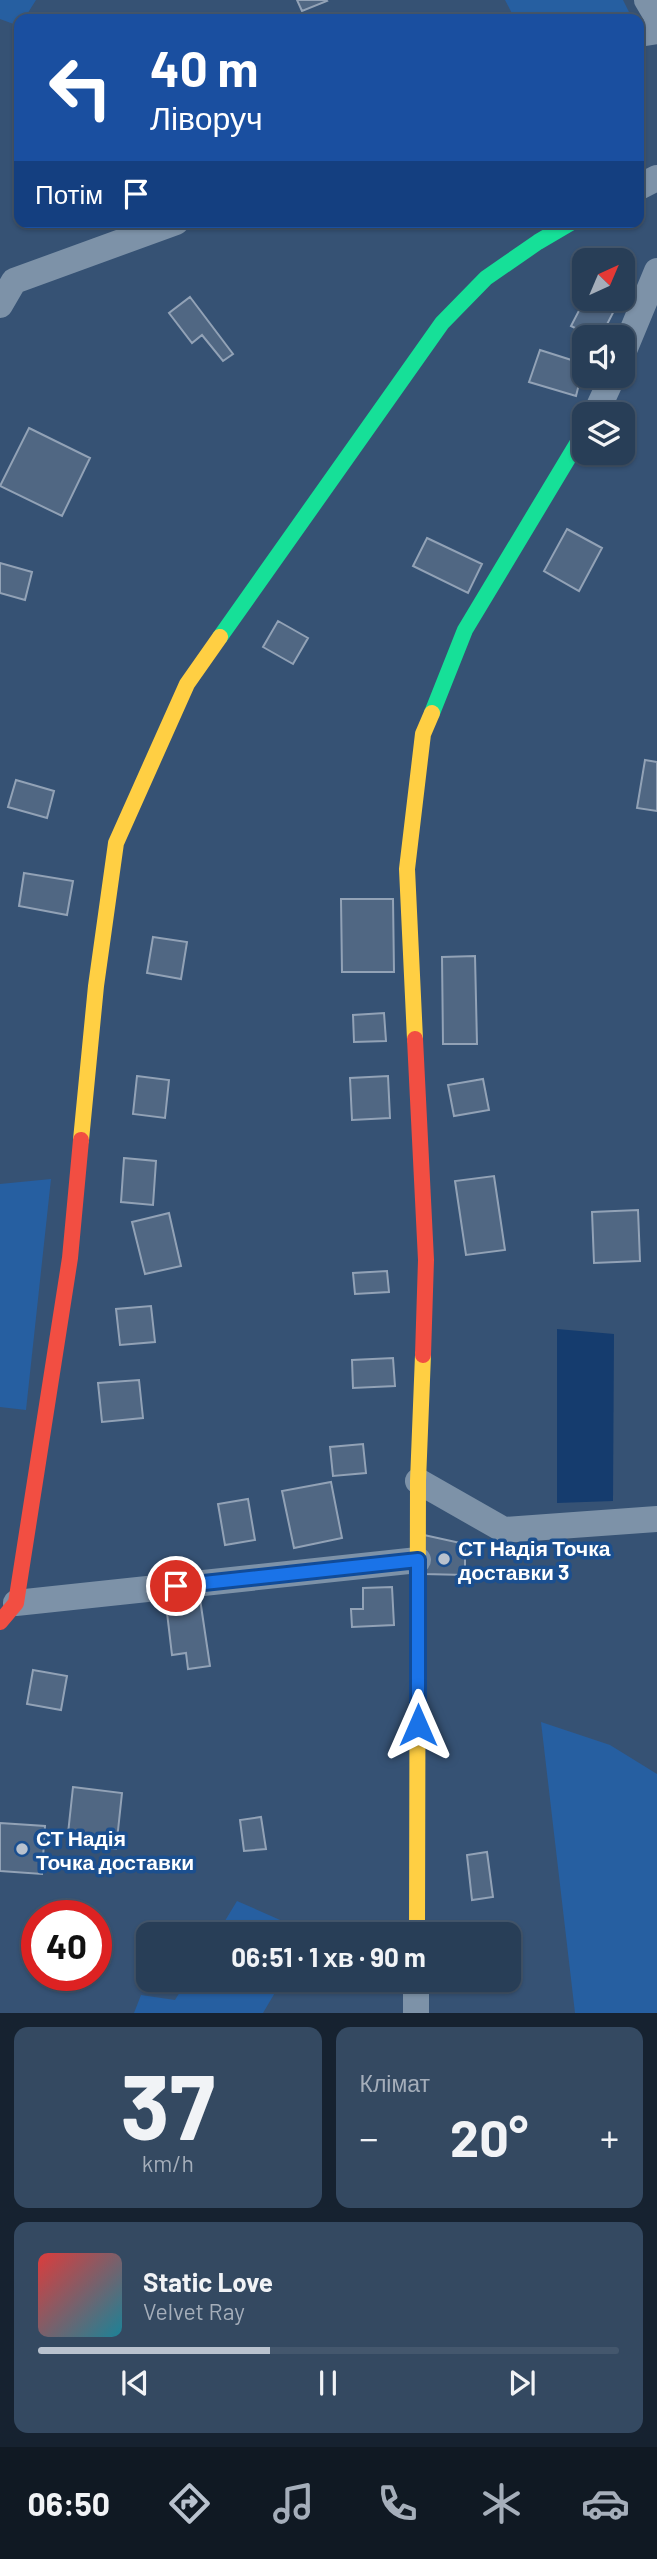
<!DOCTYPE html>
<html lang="uk">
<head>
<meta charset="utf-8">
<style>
	body { margin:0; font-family:Barlow,sans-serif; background:#344961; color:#f1f3f6; height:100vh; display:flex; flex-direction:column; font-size:26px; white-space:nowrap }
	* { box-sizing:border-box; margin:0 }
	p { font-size:23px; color:#a5aeba }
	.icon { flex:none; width:38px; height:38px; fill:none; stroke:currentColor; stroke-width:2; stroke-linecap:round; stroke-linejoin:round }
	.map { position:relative; height:2013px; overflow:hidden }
	.sheet { display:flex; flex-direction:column; gap:14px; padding:14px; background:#162230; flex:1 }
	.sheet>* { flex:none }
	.guide { position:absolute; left:14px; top:14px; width:630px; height:214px; border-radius:14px; box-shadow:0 2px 5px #0004,0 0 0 2px #44576d; background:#1a4fa0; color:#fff; overflow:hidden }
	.needle { width:46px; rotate:44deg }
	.tools { position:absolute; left:572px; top:248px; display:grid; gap:14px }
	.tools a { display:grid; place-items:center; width:63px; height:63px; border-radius:14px; background:#283e57; box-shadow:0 2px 5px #0004,0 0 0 2px #44576d; font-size:35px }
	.speed { position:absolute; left:21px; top:1900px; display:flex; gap:14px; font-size:35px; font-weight:700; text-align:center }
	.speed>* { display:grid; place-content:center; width:91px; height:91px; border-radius:50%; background:#283e57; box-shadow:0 2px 5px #0004,0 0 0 2px #44576d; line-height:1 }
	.speed .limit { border:10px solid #d22; background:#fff; color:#111 }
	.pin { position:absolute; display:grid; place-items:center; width:60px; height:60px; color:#fff; margin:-30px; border:4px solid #fff; border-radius:50%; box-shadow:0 2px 7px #0007 }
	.me { position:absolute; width:77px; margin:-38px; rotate:0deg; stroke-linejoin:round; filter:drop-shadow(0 0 5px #0008) }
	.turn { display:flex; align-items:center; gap:24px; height:147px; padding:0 21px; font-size:32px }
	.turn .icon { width:91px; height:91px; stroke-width:2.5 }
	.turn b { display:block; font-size:49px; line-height:60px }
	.then { display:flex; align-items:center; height:66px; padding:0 21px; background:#0003; gap:14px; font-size:26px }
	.big { font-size:52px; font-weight:700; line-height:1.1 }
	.sheet .tile { flex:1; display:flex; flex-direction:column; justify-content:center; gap:10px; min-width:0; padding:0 24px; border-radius:14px; background:#344961 }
	.sheet .dial { align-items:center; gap:0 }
	.dial b { font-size:91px; line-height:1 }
	.song { display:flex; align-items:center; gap:21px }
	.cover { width:84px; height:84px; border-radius:10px; background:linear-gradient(135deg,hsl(0 70% 55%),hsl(190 70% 35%)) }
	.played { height:7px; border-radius:4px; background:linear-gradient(90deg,#b9c2ce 40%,#44576d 40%) }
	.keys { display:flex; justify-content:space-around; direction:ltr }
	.heat { display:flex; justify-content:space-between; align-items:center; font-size:38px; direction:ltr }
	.sheet .tiles { flex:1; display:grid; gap:14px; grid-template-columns:1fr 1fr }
	.tile:last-child { grid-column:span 2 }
	.trip { position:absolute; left:136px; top:1922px; width:385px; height:70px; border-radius:14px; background:#283e57; box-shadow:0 2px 5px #0004,0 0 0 2px #44576d; font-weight:700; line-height:70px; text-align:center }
	.tab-bar { display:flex; height:112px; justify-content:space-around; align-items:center; background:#101923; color:#a5aeba }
	.tab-bar .icon { width:49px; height:49px }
	.tab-bar .on { color:#b9c2ce }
	.tab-bar b { font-size:32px; color:#f1f3f6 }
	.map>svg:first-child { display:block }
	.green { fill:#265fa1 }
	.water { fill:#153c6e }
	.building { fill:#506783; stroke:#92a2b6; stroke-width:2 }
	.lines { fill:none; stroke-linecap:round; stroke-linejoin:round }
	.street { stroke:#7d92a8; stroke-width:26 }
	.fast { stroke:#16e098; stroke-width:16 }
	.slow { stroke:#ffcf43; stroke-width:16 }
	.jam { stroke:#f24e42; stroke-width:16 }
	.route-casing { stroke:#114b97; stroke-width:18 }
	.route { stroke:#1a73e8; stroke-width:12 }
	.poi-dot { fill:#b9c2ce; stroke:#1b4f8f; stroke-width:2.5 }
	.labels { text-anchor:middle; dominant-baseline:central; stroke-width:7; stroke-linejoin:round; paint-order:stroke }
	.poi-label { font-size:21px; font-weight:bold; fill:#fff; stroke:#1b4f8f; text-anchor:start }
</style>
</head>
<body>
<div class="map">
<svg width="657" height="2013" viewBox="0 0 657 2013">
	<rect width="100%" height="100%" fill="#365274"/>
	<path class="green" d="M0 0H36L24 19H19V26L0 19Z
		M505 0H623L629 12 612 19H515Z
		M51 1179 26 1410 0 1407V1184Z
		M541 1722 610 1745 657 1774V2013H575Z
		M237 1901 312 1934H217Z
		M188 1979H283L263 2013H134L141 1995 175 2000Z"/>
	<path class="water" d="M557 1329 614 1334 613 1501 557 1503Z"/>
	<path class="building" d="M297 0H326L327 1 302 11Z
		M190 297 233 354 223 361 202 335 192 343 169 313Z
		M585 299 619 301 600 338H595L571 326Z
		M540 350 584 364 576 396 529 382Z
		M29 428 90 458 62 516 0 486Z
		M567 529 602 548 579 591 544 571Z
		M427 538 482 564 468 593 413 566Z
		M0 563 32 572 25 600 0 593Z
		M278 621 308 638 293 664 263 647Z
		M645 760 657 762V811L637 808Z
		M16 780 54 791 47 818 8 807Z
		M24 873 73 881 67 915 19 906Z
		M341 899H393L394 972H342Z
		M153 937 187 942 181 979 147 973Z
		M475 956 477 1044H443L442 957Z
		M384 1013 386 1041 354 1042 353 1015Z
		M137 1076 169 1080 165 1118 133 1114Z
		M388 1076 390 1118 352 1120 350 1078Z
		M483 1079 489 1110 454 1116 448 1085Z
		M124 1158 156 1161 153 1205 121 1202Z
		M494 1176 505 1250 466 1255 455 1181Z
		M638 1210 640 1261 594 1263 592 1212Z
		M169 1213 181 1266 145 1274 132 1222Z
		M387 1271 389 1292 355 1294 353 1273Z
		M151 1306 155 1342 120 1345 116 1309Z
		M393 1358 395 1386 353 1388 352 1360Z
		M139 1380 143 1418 102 1422 98 1383Z
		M363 1444 366 1473 333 1476 330 1447Z
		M331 1482 342 1538 294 1548 282 1491Z
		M248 1499 255 1540 225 1545 218 1504Z
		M424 1535 465 1544V1575L424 1574Z
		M392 1587 394 1625 352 1627 351 1609H363V1588Z
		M200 1599 210 1666 188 1669 186 1653 172 1655 166 1604Z
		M33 1670 67 1676 61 1710 27 1704Z
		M73 1787 122 1793 116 1849 67 1843Z
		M261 1817 266 1849 244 1851 240 1820Z
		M0 1823 45 1826 42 1874 0 1871Z
		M487 1852 493 1897 472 1900 467 1855Z
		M105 1928 109 1963 96 1965V1929Z"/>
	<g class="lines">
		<path class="street" d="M647 0 657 17
			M639 34 657 31
			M639 187 657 178
			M0 305 14 281 176 222
			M623 353 657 271
			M595 415 613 376
			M418 1481 504 1530 657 1519
			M16 1603 418 1560
			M416 2013V1979"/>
		<path class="fast" d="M220 637 442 323 486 278 538 242 572 222
			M432 713 465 630 584 432"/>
		<path class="slow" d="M415 1039 407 869 423 734 432 713
			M81 1140 96 986 116 843 187 684 220 637
			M417 1934 418 1481 423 1355"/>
		<path class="jam" d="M415 1039 426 1260 423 1355
			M0 1622 16 1603 70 1258 81 1140"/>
	</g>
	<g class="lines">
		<defs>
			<path id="route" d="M176 1586 418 1560V1725"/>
		</defs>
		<use href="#route" class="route-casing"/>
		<use href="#route" class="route"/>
	</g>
	<g class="poi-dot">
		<circle cx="444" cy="1559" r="7"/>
		<circle cx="22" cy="1849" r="7"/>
	</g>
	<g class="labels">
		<g class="poi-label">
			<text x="458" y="1547">СТ Надія Точка<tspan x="458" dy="24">доставки 3</tspan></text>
			<text x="36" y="1837">СТ Надія<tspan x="36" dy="24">Точка доставки</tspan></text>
		</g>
	</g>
</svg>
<div class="tools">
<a><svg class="needle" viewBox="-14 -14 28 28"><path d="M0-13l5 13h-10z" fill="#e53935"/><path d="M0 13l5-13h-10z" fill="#a5aeba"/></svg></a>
<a><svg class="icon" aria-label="sound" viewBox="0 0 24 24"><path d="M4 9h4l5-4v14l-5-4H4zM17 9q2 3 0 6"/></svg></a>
<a><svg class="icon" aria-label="layers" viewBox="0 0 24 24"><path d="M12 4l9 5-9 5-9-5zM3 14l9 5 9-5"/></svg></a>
</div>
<div class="speed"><div class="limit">40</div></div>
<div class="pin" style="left:176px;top:1586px;background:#d93025"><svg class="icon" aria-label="arrive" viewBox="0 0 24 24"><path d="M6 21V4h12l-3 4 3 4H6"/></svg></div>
<svg class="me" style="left:418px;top:1725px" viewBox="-20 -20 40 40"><path d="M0-17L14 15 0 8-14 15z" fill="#1a73e8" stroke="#fff" stroke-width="4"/></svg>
<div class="trip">06:51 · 1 хв · 90 m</div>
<div class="guide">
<div class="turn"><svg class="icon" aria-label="left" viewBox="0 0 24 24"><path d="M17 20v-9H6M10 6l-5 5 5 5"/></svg><div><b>40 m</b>Ліворуч</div></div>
<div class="then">Потім<svg class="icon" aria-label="arrive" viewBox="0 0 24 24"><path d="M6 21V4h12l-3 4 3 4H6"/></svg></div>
</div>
</div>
<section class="sheet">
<div class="tiles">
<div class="tile dial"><b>37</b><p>km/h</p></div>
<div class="tile"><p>Клімат</p>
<div class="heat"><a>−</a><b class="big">20°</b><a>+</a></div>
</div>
<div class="tile">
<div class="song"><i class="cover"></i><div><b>Static Love</b><p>Velvet Ray</p></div></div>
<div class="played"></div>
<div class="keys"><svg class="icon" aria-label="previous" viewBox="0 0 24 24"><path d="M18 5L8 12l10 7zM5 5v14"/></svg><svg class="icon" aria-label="pause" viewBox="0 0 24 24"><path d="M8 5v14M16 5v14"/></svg><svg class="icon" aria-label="next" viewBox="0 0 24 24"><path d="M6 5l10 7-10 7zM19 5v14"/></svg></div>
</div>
</div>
</section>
<nav class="tab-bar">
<b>06:50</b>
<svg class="icon on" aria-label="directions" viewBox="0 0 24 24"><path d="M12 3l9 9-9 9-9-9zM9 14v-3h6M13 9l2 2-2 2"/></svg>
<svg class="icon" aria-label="music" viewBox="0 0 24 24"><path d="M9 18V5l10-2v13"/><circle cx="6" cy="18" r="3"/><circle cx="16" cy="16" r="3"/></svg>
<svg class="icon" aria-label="phone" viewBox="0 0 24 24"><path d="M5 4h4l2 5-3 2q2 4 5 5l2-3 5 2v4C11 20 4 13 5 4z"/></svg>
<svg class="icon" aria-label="climate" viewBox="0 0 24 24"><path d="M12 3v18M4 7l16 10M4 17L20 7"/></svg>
<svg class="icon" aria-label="car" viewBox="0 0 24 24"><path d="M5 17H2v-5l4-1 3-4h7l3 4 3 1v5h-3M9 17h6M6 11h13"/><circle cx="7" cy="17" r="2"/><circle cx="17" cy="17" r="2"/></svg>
</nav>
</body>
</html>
